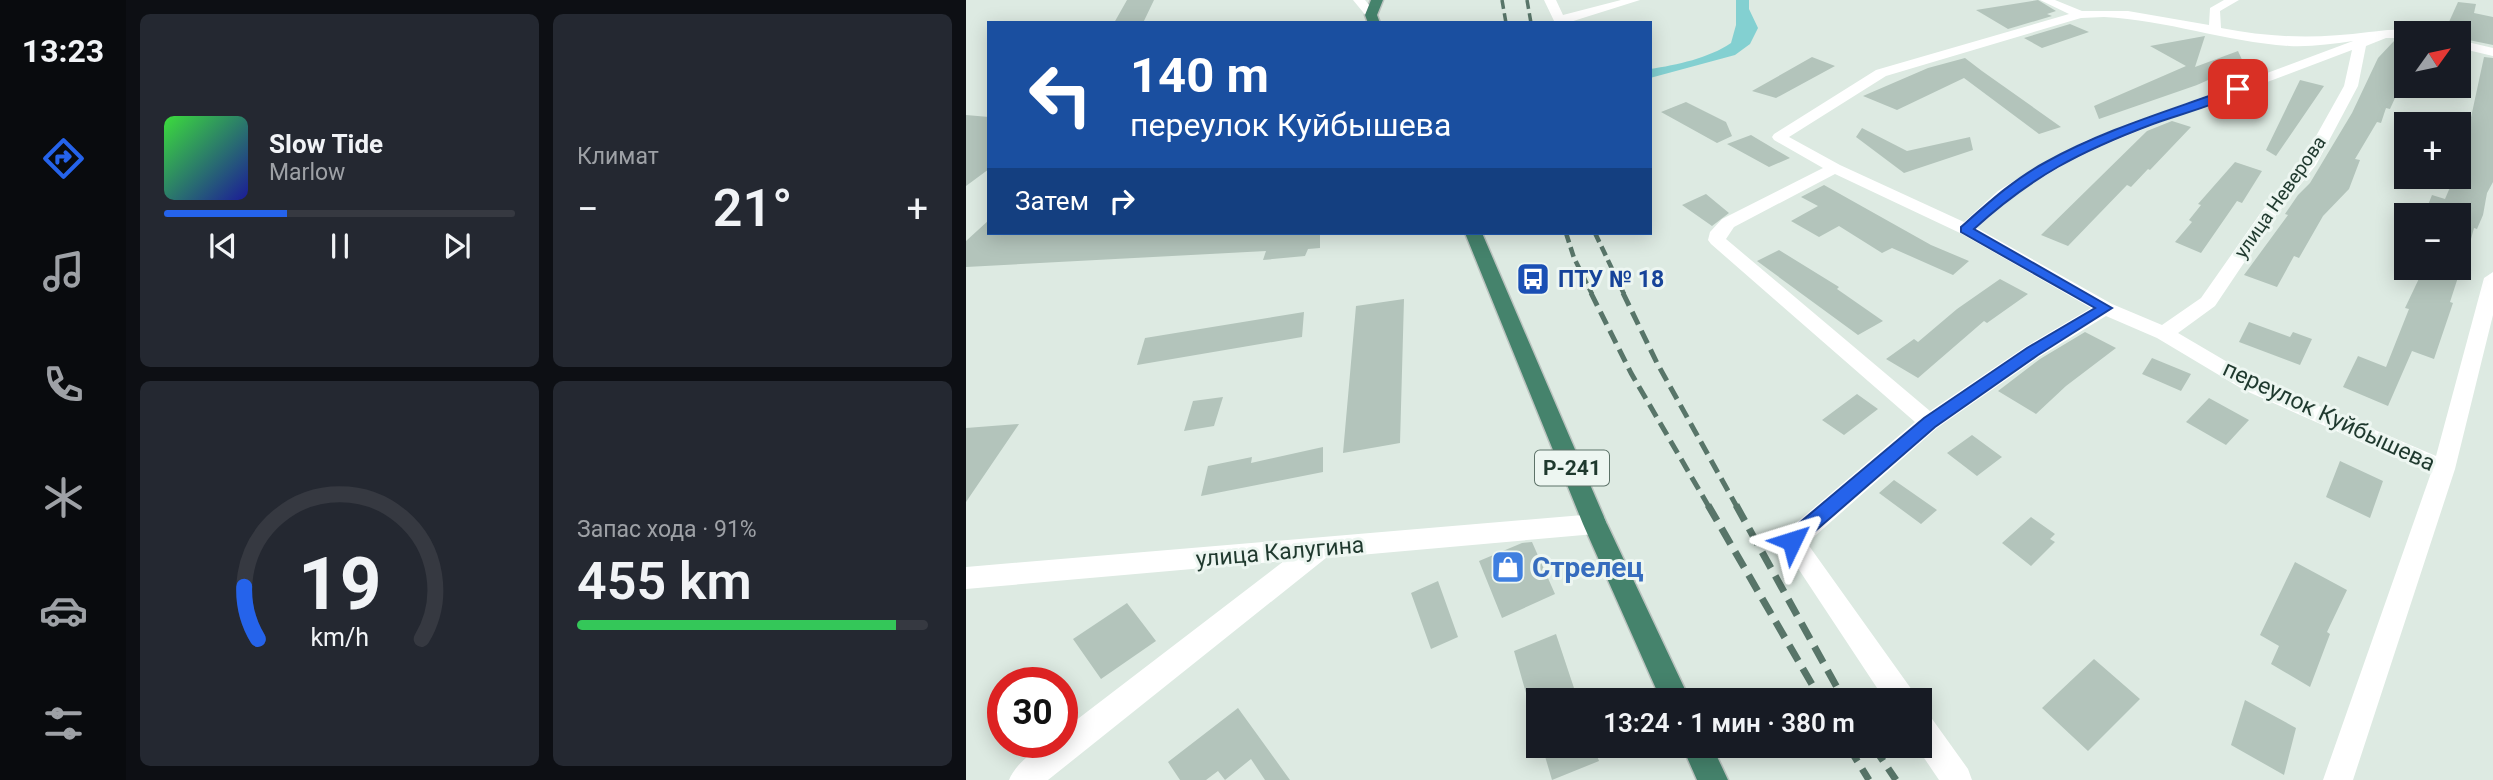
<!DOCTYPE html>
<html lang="ru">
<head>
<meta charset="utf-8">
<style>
	body { margin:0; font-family:Roboto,sans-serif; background:#242831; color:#f1f3f6; height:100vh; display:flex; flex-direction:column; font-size:26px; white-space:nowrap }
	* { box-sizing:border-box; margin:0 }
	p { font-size:23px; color:#9ea1a6 }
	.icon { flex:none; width:38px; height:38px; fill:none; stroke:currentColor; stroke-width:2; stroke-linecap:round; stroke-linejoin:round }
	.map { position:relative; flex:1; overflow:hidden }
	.side { display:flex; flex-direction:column; gap:14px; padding:14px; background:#0d0f14; width:840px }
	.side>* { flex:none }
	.banner { position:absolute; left:21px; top:21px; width:665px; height:214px; border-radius:0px; box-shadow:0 4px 18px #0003; background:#1a4fa0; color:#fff; overflow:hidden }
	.needle { width:46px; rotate:57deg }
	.controls { position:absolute; left:1428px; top:21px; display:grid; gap:14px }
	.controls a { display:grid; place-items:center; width:77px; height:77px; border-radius:0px; background:#171b24; box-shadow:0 4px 18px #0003; font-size:35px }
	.speed { position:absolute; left:21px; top:667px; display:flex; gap:14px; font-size:35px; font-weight:700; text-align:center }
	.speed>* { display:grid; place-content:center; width:91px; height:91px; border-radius:50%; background:#171b24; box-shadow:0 4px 18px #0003; line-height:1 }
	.speed .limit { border:10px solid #d22; background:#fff; color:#111 }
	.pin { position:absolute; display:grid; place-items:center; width:60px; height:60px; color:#fff; margin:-30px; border-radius:14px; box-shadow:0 4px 10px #0006 }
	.me { position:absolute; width:77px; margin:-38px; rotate:49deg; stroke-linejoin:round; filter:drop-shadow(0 0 5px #0008) }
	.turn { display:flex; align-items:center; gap:24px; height:147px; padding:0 28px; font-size:32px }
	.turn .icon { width:91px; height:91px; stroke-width:2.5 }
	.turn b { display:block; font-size:49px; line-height:60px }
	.then { display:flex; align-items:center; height:66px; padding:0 28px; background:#0003; gap:14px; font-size:26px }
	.big { font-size:52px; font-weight:600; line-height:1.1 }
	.side .card { flex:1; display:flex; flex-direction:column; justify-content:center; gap:10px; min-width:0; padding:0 24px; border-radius:10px; background:#242831 }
	.side .dial { align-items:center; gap:0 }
	.dial svg { height:182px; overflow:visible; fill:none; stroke:#363941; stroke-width:7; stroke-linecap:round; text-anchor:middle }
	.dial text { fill:#f1f3f6; stroke:none }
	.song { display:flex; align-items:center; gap:21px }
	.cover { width:84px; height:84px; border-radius:10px; background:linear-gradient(135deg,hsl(120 70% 55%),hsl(240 70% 35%)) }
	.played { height:7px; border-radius:4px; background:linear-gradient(90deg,#2563eb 35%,#363941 35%) }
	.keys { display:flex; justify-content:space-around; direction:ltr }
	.heat { display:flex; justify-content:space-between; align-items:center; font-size:38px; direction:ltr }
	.charge { height:10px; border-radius:5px; background:linear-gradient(90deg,#34c759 91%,#363941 0) }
	.side .tiles { flex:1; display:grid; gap:14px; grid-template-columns:repeat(2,1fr) }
	.trip { position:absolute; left:560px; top:688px; width:406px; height:70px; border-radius:0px; background:#171b24; box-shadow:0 4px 18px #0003; font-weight:600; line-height:70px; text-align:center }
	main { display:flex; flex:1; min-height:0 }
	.dock { display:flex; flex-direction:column; width:126px; justify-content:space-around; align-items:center; background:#090b0e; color:#9ea1a6 }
	.dock .icon { width:49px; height:49px }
	.dock .on { color:#2563eb }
	.dock b { font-size:32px; color:#f1f3f6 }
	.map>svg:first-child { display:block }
	.water { fill:#83d0d1 }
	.building { fill:#b3c4bb }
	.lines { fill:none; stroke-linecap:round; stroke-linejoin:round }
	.trunk-casing { stroke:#bcc4c0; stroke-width:3 }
	.minor { fill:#fff; fill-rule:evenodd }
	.tertiary { fill:#fff; fill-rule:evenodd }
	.trunk { fill:#45836c; fill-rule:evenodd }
	.rail-far3 { stroke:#587569; stroke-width:3.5; stroke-dasharray:9 4.5; stroke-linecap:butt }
	.rail-far2 { stroke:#587569; stroke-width:4.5; stroke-dasharray:10 5; stroke-linecap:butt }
	.rail-far1 { stroke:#587569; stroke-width:5; stroke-dasharray:14 7; stroke-linecap:butt }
	.rail { stroke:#587569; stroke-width:7; stroke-dasharray:18 9; stroke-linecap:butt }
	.route { fill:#2563eb; stroke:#184099; stroke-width:2 }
	.labels { text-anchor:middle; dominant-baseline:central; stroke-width:6; stroke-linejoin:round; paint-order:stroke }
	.far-street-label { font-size:19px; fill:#1f392e; stroke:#edf6f1 }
	.shield { fill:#edf6f1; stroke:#5d7268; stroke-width:2 }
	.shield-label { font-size:21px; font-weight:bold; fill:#1f392e }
	.transit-label { font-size:23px; font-weight:bold; fill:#164399; stroke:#edf6f1; text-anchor:start }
	.street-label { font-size:23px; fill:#1f392e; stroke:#edf6f1 }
	.near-shop-label { font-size:28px; font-weight:bold; fill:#366cbe; stroke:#edf6f1; text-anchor:start }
</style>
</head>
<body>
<main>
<nav class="dock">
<b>13:23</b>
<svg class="icon on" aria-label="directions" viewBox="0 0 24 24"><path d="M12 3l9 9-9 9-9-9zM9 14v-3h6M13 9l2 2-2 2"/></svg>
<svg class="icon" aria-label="music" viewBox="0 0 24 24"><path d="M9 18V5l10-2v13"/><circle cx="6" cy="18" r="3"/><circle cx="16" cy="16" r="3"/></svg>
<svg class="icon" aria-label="phone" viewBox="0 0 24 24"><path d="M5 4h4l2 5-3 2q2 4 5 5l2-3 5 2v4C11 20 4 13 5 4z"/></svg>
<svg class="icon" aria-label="climate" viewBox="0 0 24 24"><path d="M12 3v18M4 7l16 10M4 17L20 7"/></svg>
<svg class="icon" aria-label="car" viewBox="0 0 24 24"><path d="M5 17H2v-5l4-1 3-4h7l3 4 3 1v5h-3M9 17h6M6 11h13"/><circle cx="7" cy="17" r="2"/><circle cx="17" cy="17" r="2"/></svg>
<svg class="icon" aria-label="filters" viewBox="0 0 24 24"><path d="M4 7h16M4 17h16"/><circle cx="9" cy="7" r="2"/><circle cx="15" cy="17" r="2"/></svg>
</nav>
<section class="side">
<div class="tiles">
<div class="card">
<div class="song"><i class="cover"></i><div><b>Slow Tide</b><p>Marlow</p></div></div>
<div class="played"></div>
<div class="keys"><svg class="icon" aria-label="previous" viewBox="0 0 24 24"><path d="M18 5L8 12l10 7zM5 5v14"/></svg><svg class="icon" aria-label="pause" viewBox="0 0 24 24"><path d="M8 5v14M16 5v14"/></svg><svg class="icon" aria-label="next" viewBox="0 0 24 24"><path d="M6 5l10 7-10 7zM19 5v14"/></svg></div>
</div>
<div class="card"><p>Климат</p>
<div class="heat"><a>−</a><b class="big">21°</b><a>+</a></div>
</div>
<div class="card dial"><svg viewBox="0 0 100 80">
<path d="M14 69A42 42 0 1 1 86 69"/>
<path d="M14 69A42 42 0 0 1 8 46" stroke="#2563eb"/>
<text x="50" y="56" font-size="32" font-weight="700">19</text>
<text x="50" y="72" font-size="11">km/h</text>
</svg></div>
<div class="card"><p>Запас хода · 91%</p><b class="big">455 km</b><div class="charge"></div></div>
</div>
</section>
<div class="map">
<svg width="1527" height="780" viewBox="0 0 1527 780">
	<rect width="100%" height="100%" fill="#ddeae2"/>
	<path class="water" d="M770 0H783V9L792 28 784 44 769 55 684 78V69C711 65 743 58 765 43L770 25Z"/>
	<path class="building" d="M161 0H188L177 23H148Z
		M1072 0 1090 11 1081 14 1086 16 1042 29 1010 10Z
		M1492 2 1510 4 1508 13 1527 17V45L1493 38V33H1478Z
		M1104 24 1123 32 1076 48 1058 38Z
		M1239 36 1229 67 1272 51 1278 64 1231 85 1133 119 1128 106 1220 66 1184 46Z
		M1428 41H1440V74L1424 109 1420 108 1415 123 1411 122 1389 159 1394 160 1383 189 1357 216 1333 258 1328 256 1311 287 1278 275 1322 215 1319 214 1332 195 1344 183 1386 113 1412 58Z
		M846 57 869 66 810 98 786 91Z
		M1518 57 1527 58V182L1521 193 1517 215 1511 229 1508 228 1499 261H1493V215H1458L1466 195 1479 199 1485 185 1493 187V157L1501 121 1504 122Z
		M999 58 1016 71 1095 127 1073 134 998 78 931 110 897 96 962 68Z
		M1334 80 1358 86 1310 156 1300 150Z
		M720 102 760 122 766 136 751 143 695 112Z
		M0 115 23 117V169L0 186Z
		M1206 121 1225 127 1184 170 1182 169 1165 187 1161 185 1102 246 1075 235 1181 131Z
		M896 128 941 151 1004 137 1007 150 938 173 890 137Z
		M785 135 795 141 824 158 803 167 761 144Z
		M1269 162 1296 171 1276 203 1271 201 1235 253 1209 242 1226 222 1223 220 1235 205 1232 204Z
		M858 185 965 245 1003 261 987 275 926 248 916 253 873 226 853 237 825 221 852 206 835 197Z
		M740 194 763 213 746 226 716 205Z
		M23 220V233H265V235L354 233V248L342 249 339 256 297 260 300 251 0 267V241Z
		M813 250 873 287 871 289 917 321 892 335 791 261Z
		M1458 268H1495L1484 302 1487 303 1468 359 1446 351 1422 406 1377 387 1392 356 1420 367 1443 309 1439 308Z
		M1034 279 1062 294 1021 323 1018 321 952 378 920 359 948 339 952 342 991 309Z
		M438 299 434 443 377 453 390 306Z
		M338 312 336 337 171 365 179 338Z
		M1283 322 1324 337 1327 332 1346 339 1334 365 1273 342Z
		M1119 332 1150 348 1100 386 1070 414 1032 391 1074 359Z
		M1186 358 1225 374 1215 391 1176 374Z
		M891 394 912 409 878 435 856 420Z
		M257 397 248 426 218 431 227 401Z
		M1243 398 1283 420 1260 445 1220 422Z
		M53 424 0 502V428Z
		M1006 435 1036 457 1011 476 981 453Z
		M357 447V472L235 496 242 466 286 457 285 463Z
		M1374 461 1417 481 1404 518 1360 497Z
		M928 480 971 510 955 524 913 493Z
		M1065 517 1089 534 1084 539 1089 542 1065 566 1036 543Z
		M566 542 589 594 536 618 513 561 556 543Z
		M1329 562 1381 590 1361 632 1364 634 1344 687 1305 664 1313 646 1294 635Z
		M472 581 492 637 465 649 445 593Z
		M161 603 190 641 135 679 107 639Z
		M590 634 612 700H562L548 651Z
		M1128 659 1174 699 1122 751 1076 708Z
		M1279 700 1330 728 1318 775 1265 745Z
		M272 708 324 780H299L285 759 259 780 252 771 240 780H214L202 762Z
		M576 746H627L633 761 586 780Z"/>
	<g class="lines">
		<defs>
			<path id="trunk" d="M405 0H417L411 15 414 23H402L399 15Z
				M499 233H516L641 524 724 700H695L617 524Z
				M716 746H746L762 780H731Z"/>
		</defs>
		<use href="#trunk" class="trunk-casing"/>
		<path class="minor" d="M578 0H590L597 15 655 0H674L601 23H589Z
			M1074 0H1089L1116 11H1162L1243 25 1244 8 1258 0H1273L1254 11 1255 28C1306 38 1351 39 1403 32 1415 31 1434 27 1446 33H1440V38H1420L1400 46 1392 86 1350 165 1308 218 1249 306 1212 333 1292 380 1470 456 1518 278 1527 272V315L1489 469 1387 780H1357L1465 473 1278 390 1191 338 1140 316 1073 357 971 428 841 543 946 690 950 700H919L814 541 817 534 949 422 745 244 742 240 744 232 756 219 857 168 808 140 806 137 808 134 910 70 1103 14ZM1138 17C1201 20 1260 42 1323 46 1345 47 1366 44 1387 41L1121 140 1078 162 1032 191 998 222 874 165 823 137 920 76 1115 18ZM1386 50 1378 86 1335 163 1296 211 1235 298 1196 325 1146 304 1011 228C1081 163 1143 142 1230 109 1282 89 1334 70 1386 50ZM869 174 994 233 1125 308 1059 347 964 411 760 239 768 227Z
			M1493 40 1527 48V56L1493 48Z
			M629 514 638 517 641 524 638 531 629 534 360 558 82 780H43C51 761 76 742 96 742V731L318 561 0 589V567Z
			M954 712 964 716 1002 769 1006 780H973L950 746H954Z"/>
		<path class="tertiary" d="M387 0H399L411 15 409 17H401Z"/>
		<use href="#trunk" class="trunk"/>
		<path class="rail-far3" d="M536 0 540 23
			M561 0 565 23"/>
		<path class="rail-far2" d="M600 233 608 258 626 294
			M629 233 658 294"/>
		<path class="rail-far1" d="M625 293 665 373 743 507
			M657 293 691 363 771 507"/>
		<path class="rail" d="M742 505 855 700
			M770 505 878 700
			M882 746 903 780
			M907 746 930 780"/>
	</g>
	<path class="route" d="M1268 87 1277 89C1259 103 1211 115 1187 124 1115 151 1066 176 1008 229L1146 308 1072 355 969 427 832 546 826 549 819 546 816 541 819 535 958 418 1061 348 1129 308 995 232V227C1022 203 1048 179 1080 162 1139 129 1206 110 1268 87Z"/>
	<defs>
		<symbol id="bus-square" viewBox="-11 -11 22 22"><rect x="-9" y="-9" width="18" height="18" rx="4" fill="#1a4fb4" stroke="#edf6f1"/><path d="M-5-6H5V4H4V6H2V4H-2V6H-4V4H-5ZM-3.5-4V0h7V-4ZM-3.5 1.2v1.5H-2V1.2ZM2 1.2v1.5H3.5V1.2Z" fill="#fff"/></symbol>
		<symbol id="shop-square" viewBox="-11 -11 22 22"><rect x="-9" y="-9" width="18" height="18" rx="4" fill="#3f7fe0" stroke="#edf6f1"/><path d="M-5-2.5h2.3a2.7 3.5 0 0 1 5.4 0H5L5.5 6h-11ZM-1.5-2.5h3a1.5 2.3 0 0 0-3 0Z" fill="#fff"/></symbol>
	</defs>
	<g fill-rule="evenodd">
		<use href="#bus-square" x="548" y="260" width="38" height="38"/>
		<use href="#shop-square" x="523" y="548" width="38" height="38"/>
	</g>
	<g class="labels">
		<g class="far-street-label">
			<text transform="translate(1314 197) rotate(-55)">улица Неверова</text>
		</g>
		<rect class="shield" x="569" y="450.5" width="74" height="35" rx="5"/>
		<g class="shield-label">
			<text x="606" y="468">Р-241</text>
		</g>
		<g class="transit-label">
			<text x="592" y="279">ПТУ № 18</text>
		</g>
		<g class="street-label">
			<text transform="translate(1363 416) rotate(25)">переулок Куйбышева</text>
			<text transform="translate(314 552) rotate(-5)">улица Калугина</text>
		</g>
		<g class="near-shop-label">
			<text x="566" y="567">Стрелец</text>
		</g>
	</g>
</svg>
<div class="controls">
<a><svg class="needle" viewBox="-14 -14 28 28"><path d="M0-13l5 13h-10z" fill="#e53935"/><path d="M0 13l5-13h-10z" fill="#9ea1a6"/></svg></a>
<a>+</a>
<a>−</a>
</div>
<div class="speed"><div class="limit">30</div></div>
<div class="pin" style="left:1272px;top:89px;background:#d93025"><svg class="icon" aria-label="arrive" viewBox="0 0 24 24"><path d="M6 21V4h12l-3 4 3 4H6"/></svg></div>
<svg class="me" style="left:826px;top:541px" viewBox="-20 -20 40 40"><path d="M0-17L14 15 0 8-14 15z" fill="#2563eb" stroke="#fff" stroke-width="4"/></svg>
<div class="trip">13:24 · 1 мин · 380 m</div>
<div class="banner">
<div class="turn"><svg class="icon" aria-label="left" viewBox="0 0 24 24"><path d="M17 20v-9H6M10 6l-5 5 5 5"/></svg><div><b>140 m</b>переулок Куйбышева</div></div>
<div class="then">Затем<svg class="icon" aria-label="right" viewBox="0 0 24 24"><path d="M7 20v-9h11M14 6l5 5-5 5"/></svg></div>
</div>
</div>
</main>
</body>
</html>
